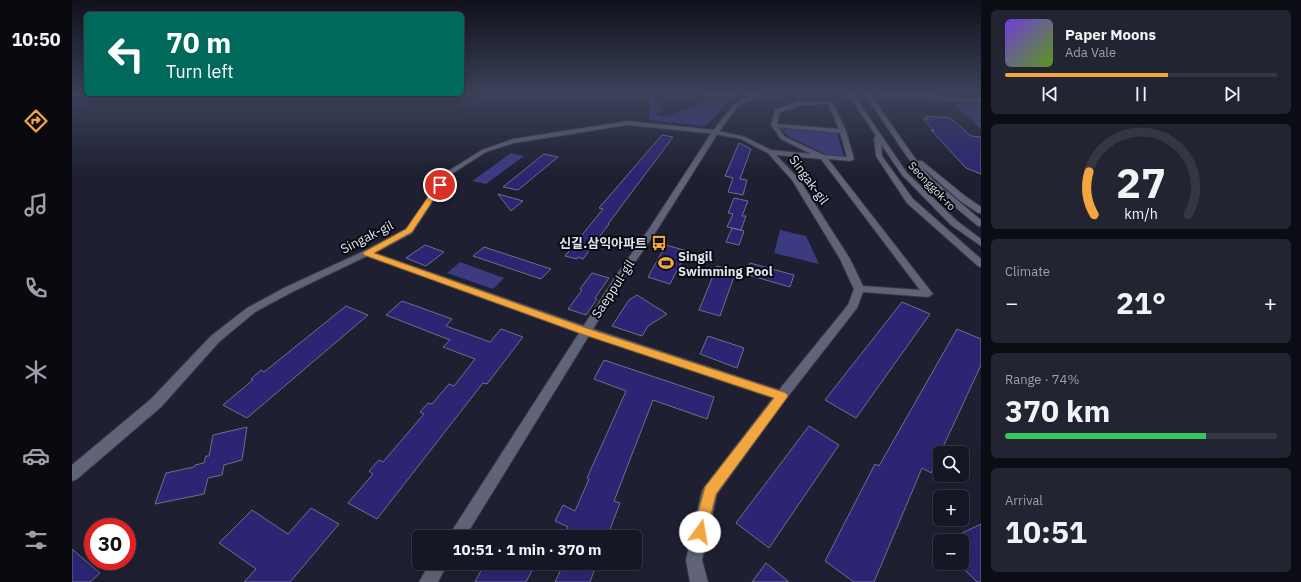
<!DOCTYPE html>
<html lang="en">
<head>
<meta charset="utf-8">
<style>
	body { margin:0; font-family:"IBM Plex Sans","Noto Sans KR",sans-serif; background:#232432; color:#f1f3f6; height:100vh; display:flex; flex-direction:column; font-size:15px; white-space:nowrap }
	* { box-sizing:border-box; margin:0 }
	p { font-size:13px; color:#9e9fa7 }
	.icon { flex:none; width:22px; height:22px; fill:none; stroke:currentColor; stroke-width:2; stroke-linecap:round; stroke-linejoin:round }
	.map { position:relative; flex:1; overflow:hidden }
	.panel { display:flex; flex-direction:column; gap:10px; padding:10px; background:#0c0d14; width:320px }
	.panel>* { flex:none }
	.guide { position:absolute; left:12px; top:12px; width:380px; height:84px; border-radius:6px; box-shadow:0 4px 16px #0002,0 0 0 1px #353642; background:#00695c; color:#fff; overflow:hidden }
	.tools { position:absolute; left:861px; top:446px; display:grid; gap:8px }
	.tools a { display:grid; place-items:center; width:36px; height:36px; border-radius:6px; background:#161725; box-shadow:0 4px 16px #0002,0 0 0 1px #353642; font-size:20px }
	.speed { position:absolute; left:12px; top:518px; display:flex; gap:8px; font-size:20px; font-weight:700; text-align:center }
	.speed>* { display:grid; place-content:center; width:52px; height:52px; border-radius:50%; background:#161725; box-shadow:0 4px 16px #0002,0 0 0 1px #353642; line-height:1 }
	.speed .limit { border:6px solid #d22; background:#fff; color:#111 }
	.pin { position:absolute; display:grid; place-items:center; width:34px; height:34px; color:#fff; margin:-17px; border:2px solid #fff; border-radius:50%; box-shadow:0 1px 4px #0007 }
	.me { position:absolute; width:44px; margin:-22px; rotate:13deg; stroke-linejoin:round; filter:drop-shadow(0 0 3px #0008) }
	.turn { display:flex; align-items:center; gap:14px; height:84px; padding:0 16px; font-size:18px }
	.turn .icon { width:52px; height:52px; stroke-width:2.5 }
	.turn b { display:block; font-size:28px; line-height:34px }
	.big { font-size:30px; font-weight:800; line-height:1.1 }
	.panel .card { flex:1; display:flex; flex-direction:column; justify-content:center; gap:6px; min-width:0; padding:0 14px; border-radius:6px; background:#232432 }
	.panel .dial { align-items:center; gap:0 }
	.dial svg { height:104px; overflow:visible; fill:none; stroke:#353642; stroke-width:7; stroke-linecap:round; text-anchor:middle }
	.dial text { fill:#f1f3f6; stroke:none }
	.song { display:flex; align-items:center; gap:12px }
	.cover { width:48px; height:48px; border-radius:6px; background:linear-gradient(135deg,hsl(260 70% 55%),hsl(90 70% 35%)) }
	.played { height:4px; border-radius:2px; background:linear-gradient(90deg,#f1a640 60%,#353642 60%) }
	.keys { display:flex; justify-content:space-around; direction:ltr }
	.heat { display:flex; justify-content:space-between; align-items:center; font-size:22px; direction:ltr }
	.charge { height:6px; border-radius:3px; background:linear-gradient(90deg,#34c759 74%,#353642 0) }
	.trip { position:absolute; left:340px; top:530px; width:230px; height:40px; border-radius:6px; background:#161725; box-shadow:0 4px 16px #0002,0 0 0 1px #353642; font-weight:800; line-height:40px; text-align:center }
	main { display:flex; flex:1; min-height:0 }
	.menu { display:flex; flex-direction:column; width:72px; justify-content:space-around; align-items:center; background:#09090f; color:#9e9fa7 }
	.menu .icon { width:28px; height:28px }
	.menu .current { color:#f1a640 }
	.menu b { font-size:18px; color:#f1f3f6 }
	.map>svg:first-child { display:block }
	.green { fill:#3c3b82 }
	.forest { fill:#3a3787 }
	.building { fill:#2c2573; stroke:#6e7086 }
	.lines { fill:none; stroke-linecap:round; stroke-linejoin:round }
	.street-casing { stroke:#383947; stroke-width:2 }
	.secondary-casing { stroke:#383947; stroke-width:2 }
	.street { fill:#616378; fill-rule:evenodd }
	.secondary { fill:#616378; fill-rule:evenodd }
	.route { fill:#f1a640; stroke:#9d6c2a }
	.labels { text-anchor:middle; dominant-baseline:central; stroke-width:4; stroke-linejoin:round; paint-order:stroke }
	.far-street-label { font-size:11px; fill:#e1e3ef; stroke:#090a11 }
	.street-label { font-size:13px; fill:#e1e3ef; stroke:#090a11 }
	.poi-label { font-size:13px; font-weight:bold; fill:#e1e3ef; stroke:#090a11; text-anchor:end }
</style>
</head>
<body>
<main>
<nav class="menu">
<b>10:50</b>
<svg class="icon current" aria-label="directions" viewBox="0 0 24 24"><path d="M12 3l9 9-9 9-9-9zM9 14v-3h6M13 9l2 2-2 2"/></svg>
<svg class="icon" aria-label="music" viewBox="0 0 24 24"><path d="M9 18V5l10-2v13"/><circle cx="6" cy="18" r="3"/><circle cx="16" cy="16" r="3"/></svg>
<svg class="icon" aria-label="phone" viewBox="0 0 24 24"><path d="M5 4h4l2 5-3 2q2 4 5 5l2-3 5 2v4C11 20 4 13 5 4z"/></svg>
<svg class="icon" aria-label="climate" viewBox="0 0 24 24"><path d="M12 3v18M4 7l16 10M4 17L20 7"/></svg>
<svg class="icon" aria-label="car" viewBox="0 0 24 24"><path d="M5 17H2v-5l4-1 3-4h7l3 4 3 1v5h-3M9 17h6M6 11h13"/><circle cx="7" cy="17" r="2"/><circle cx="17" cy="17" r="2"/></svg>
<svg class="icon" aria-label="filters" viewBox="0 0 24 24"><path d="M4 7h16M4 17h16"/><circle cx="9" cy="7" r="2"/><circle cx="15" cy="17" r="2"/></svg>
</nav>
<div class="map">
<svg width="909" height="582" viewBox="0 0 909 582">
	<rect width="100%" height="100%" fill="#1e1f31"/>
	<path class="green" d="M881 103 909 105V129Z
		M708 128 757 131 765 134 772 156H757L716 136Z
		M439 153 452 156 414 184 400 181Z
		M708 230 734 236 747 264 702 253Z
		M388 262 432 278 421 289 375 273Z"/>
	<path class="forest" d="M576 94H579L582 102 591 108 584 114 589 116H595L641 99 628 94H671L656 102 635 125 629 126 577 120 578 104Z"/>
	<path class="building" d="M853 116 878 118 899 136 909 137V174L894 168 859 130 862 131 851 119H857Z
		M590 135 601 137 536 224H537L511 259 506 257 505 259 493 256 531 209 527 208Z
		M667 143 679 149 668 179 675 180 671 195 656 192 661 178 653 176Z
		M472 154 486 157 446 190 431 187Z
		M426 194 451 201 439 211Z
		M662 198 676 201 670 216H674L669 230 655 227 661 214 656 213Z
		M660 228 672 231 667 245 654 242Z
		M353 245 372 252 354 266 334 258Z
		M594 245 615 251 598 284 576 277Z
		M412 247 479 269 469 279 401 256Z
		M678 263 722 275 718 287 673 274Z
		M645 266 664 271 648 316 627 310Z
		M520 273 537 278 523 298 525 299 514 315 496 309 510 290 508 289Z
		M565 295 595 314 576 326 570 336 540 326 557 300Z
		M330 301 380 319 374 326 418 342 429 329 451 337 415 384 411 383 305 519 276 503 301 474 297 471 307 460 311 462 352 414 348 412 356 403 360 404 377 384 382 386 403 359 371 347 378 340 314 315Z
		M830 302 858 314 784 418 753 400Z
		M274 306 296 315 175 418 151 405 181 380 179 379 189 370 192 372Z
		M885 329 909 339V365L859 473 850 468 802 582H782L753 561 803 464 807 466Z
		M636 336 672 348 665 368 628 354Z
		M532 360 642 397 635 419 581 400 542 501 548 503 535 537H491L496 527 483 521 491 505 503 511 517 479 515 478 554 391 522 379Z
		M737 426 767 445 697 548 664 523Z
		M175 427 170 460 152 465 150 475 136 478 132 494 83 504 94 473 122 467 123 465 132 463 134 456H137L141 435Z
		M239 508 267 524 218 582H172L184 569 147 543 180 510 216 534Z
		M909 524V582H905L890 567V533Z
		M0 549 28 573 18 582H0Z
		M413 563H464L454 582H403Z
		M492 563H525L518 582H483Z
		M694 563 717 582H680Z"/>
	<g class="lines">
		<defs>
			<path id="street" d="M728 101H760L774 131 782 159 779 161 756 159 861 294 856 297 791 292 785 308 714 399 645 494 630 560 636 582H618L614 560 630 491 633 486 701 398 510 334 295 256 220 292 183 312 147 342 89 407 5 479 0 481V465L79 399 139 336 175 308 212 288 292 251 334 229 373 173 410 150 441 139 556 121 643 130 673 137 699 150 739 154 709 139 699 125 703 110ZM756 104 767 129 705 124 708 112 729 105ZM556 125 643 134 669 139 696 153 720 180 768 259 782 289 776 305 707 390 518 328 303 253 340 233 378 175 414 152 442 143ZM706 127 768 133 775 157 752 155 713 137ZM704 155 749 159 848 290 791 286 778 259 727 179Z"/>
			<path id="secondary" d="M680 94H688L666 106 646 133 585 230 553 277 393 537H376L543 277 577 229 640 132 662 104Z
				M776 94H781L835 173 885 221 909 239V246L879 225 830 175 809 144 810 156 841 199 909 259V267L906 266 835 203 804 156 802 138 804 136Z
				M793 94H798L845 161H850L893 196 909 207V213H906L887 200 850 167 860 179 909 220V226H906L854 183 829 148Z
				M805 94H833L909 99V103Z
				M358 563H376L366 582H347Z"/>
		</defs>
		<use href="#street" class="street-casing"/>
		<use href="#secondary" class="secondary-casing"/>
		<use href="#street" class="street"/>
		<use href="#secondary" class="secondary"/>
	</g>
	<linearGradient id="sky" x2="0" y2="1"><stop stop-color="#10111b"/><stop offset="0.53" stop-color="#3b425a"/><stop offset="1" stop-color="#3b425a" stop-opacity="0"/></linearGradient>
	<rect width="909" height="176" fill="url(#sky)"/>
	<path class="route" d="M368 183 371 185 340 232 302 253 517 329 714 393 716 396 714 399 644 494 633 538 628 540 623 538 621 532 633 487 702 398 510 334 292 255 291 253 292 252 334 229 365 184Z"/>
	<defs>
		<symbol id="bus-bare" viewBox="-9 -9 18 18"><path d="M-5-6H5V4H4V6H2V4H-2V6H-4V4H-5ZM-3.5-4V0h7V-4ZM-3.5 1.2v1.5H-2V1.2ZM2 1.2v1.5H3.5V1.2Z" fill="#f1a640" stroke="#090a11" stroke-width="2.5" paint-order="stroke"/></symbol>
		<symbol id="stadium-bare" viewBox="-9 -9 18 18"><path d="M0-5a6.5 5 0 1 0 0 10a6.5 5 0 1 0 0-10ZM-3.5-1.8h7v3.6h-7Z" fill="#f1a640" stroke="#090a11" stroke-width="2.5" paint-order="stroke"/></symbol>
	</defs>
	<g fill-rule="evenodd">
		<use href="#bus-bare" x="576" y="232" width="22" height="22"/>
		<use href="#stadium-bare" x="583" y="252" width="22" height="22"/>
	</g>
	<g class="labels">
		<g class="far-street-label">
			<text transform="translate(860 186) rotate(46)">Seonggok-ro</text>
		</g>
		<g class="street-label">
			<text transform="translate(737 180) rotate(54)">Singak-gil</text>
			<text transform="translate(295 237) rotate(-27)">Singak-gil</text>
			<text transform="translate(541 289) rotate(-57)">Saeppul-gil</text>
		</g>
		<g class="poi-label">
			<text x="575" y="243">신길.삼익아파트</text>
			<text x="606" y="256" text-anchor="start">Singil<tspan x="606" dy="15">Swimming Pool</tspan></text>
		</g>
	</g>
</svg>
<div class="tools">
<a><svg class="icon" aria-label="search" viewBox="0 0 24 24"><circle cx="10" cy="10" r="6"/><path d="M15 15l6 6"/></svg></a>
<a>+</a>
<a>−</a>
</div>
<div class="speed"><div class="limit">30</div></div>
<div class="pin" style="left:368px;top:185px;background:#d93025"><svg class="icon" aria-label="arrive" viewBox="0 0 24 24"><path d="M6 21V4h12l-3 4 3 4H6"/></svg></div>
<svg class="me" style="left:628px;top:532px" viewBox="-20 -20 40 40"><circle r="19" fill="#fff"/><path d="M0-13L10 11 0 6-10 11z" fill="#f1a640"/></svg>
<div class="trip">10:51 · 1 min · 370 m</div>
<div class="guide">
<div class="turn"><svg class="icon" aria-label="left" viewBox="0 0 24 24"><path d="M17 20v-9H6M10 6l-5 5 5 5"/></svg><div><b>70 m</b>Turn left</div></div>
</div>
</div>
<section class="panel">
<div class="card">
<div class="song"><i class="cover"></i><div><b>Paper Moons</b><p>Ada Vale</p></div></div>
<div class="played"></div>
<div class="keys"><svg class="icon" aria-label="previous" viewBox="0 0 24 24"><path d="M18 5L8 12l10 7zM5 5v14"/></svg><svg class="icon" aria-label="pause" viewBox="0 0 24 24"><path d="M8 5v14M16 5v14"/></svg><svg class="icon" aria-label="next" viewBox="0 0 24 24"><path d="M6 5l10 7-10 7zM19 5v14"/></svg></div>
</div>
<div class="card dial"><svg viewBox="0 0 100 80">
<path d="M14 69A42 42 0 1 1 86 69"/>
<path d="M14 69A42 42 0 0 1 10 36" stroke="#f1a640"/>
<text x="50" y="56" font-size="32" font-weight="700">27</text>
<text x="50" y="72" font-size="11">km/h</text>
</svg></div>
<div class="card"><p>Climate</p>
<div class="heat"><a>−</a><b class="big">21°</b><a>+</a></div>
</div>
<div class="card"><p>Range · 74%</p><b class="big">370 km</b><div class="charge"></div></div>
<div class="card"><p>Arrival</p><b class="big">10:51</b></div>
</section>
</main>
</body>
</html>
